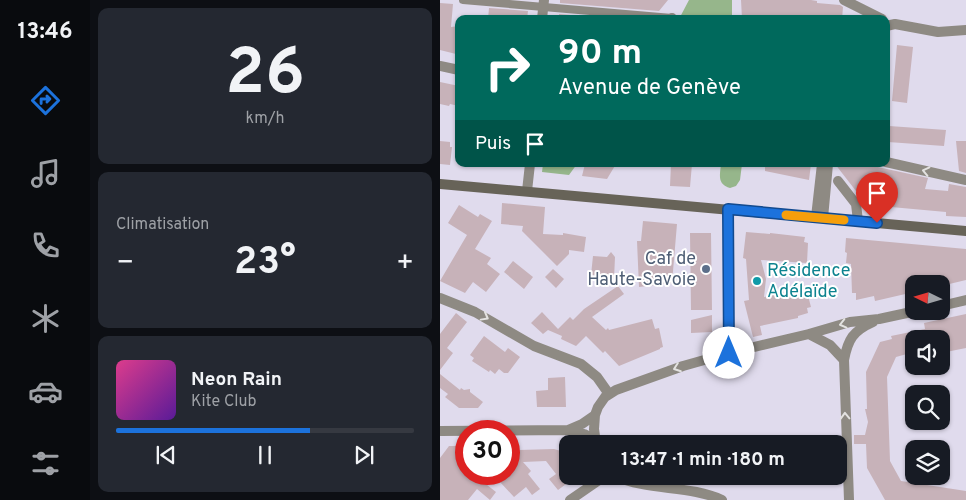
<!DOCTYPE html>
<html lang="fr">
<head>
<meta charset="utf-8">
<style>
	body { margin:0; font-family:Overpass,sans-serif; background:#242831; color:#f1f3f6; height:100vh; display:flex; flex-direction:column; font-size:19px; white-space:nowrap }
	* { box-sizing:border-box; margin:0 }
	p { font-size:16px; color:#9ea1a6 }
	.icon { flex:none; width:28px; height:28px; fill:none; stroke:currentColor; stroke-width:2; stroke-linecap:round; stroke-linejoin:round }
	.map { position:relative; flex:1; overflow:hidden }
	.sheet { display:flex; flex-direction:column; gap:8px; padding:8px; background:#0d0f14; width:350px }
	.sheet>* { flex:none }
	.hud { position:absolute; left:15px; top:15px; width:435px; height:152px; border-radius:10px; box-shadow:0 1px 4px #0004; background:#00695c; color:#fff; overflow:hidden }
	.needle { width:32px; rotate:275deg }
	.controls { position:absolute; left:465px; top:275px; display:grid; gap:10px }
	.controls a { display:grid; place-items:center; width:45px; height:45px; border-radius:10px; background:#171b24; box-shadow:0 1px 4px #0004; font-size:25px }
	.speed { position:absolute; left:15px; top:420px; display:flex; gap:10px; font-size:25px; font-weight:700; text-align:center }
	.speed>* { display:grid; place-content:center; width:65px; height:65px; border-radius:50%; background:#171b24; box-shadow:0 1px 4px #0004; line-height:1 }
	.speed .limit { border:8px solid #d22; background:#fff; color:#111 }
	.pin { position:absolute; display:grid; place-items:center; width:42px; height:42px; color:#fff; margin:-51px -21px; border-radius:50% 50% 50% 0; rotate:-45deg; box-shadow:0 0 5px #0007 }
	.pin .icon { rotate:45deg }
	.me { position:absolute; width:55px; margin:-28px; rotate:0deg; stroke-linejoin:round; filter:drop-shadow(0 0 4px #0008) }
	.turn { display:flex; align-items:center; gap:18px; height:105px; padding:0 20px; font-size:22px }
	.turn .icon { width:65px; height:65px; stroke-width:2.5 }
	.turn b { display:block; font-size:35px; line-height:42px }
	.then { display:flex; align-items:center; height:48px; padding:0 20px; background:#0003; gap:10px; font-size:19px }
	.big { font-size:38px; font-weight:700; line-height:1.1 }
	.sheet .card { flex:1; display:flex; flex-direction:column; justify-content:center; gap:8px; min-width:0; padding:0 18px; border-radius:10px; background:#242831 }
	.sheet .dial { align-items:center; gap:0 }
	.dial b { font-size:65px; line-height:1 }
	.song { display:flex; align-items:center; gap:15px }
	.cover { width:60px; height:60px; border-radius:8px; background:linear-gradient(135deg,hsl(330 70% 55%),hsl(270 70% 35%)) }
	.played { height:5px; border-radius:2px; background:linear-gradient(90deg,#1c72dc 65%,#363941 65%) }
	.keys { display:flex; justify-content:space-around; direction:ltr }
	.heat { display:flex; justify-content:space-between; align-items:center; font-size:28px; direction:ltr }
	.trip { position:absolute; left:119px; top:435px; width:288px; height:50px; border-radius:10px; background:#171b24; box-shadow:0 1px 4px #0004; font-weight:700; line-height:50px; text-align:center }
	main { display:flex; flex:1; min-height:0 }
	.tab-bar { display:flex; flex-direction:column; width:90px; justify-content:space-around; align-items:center; background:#090b0e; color:#9ea1a6 }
	.tab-bar .icon { width:35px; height:35px }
	.tab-bar .current { color:#1c72dc }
	.tab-bar b { font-size:22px; color:#f1f3f6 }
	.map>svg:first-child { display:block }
	.green { fill:#96b68b }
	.building { fill:#c7b2b9 }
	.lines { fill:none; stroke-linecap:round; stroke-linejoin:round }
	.pedestrian { stroke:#8e8a83; stroke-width:8 }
	.minor { stroke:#8e8a83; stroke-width:10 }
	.secondary { stroke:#676358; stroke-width:10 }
	.oneway { stroke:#e3e2e0 }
	.route-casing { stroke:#124a8f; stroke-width:12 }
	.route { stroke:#1c72dc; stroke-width:9 }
	.slow { stroke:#f59e0b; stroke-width:9 }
	.service-dot { fill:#5c6f8a; stroke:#fff; stroke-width:2 }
	.culture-dot { fill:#0f9aa8; stroke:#fff; stroke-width:2 }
	.labels { text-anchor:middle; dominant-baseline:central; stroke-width:4; stroke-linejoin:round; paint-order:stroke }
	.service-label { font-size:18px; fill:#4e5e75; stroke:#fff; text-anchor:end }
	.culture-label { font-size:18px; fill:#0d838f; stroke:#fff; text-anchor:start }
</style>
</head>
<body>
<main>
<nav class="tab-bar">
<b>13:46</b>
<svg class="icon current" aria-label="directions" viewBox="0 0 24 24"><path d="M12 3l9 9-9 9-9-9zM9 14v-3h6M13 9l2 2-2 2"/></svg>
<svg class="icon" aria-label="music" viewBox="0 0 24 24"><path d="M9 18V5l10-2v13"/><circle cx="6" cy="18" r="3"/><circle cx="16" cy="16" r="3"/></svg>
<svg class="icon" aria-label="phone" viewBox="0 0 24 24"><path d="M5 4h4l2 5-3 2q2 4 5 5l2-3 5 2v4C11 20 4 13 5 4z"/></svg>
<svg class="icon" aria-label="climate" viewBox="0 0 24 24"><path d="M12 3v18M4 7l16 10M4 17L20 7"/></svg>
<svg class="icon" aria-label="car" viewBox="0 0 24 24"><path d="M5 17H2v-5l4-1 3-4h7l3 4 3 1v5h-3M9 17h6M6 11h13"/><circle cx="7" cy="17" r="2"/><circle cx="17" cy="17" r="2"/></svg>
<svg class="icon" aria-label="filters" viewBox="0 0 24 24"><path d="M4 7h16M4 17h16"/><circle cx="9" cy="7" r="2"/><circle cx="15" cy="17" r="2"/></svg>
</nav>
<section class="sheet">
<div class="card dial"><b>26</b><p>km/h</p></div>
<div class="card"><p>Climatisation</p>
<div class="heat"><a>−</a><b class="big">23°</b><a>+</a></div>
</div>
<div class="card">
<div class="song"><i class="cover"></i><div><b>Neon Rain</b><p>Kite Club</p></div></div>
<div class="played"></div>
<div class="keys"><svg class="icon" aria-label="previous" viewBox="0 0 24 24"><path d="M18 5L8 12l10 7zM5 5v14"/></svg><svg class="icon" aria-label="pause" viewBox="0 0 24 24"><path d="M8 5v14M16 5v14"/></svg><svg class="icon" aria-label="next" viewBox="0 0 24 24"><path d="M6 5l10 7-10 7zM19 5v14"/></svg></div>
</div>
</section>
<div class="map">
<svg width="526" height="500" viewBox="0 0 526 500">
	<rect width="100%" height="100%" fill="#e0dbed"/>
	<path class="green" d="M249 0H292V19H239Z
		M103 164H137L129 175 102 172Z
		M281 164H302L300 180 296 186 290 188C277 184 280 175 281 164Z"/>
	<path class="building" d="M120 0H228L219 11 120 3Z
		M301 0H371L377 1V3L400 5 403 7 402 19H302Z
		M0 3 13 4 11 27 19 26V51H16V54L0 50Z
		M49 8 88 11 87 19H48Z
		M119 14 175 19H119Z
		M457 45 473 47 467 103 452 101Z
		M0 82 19 86V106L10 104 9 106 0 104Z
		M449 126 506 130 504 146 448 142Z
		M0 141 10 142V147H12L10 165 0 164Z
		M516 141H526V173L519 171Z
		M145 164H176L167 179 142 176Z
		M231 164H252L250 187 230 186Z
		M325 164H371L369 180 325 171Z
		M395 164H424L488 178 485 189 508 191 509 184 526 187V217L506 216V212L429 205 431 192 416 191Z
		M62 203 105 207 103 234 123 235V233L146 237 144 252 129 250V254L117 266 82 231 83 226 61 224Z
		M19 205 38 217 40 214 52 221 35 249 51 258 47 264 60 274 46 292 33 282 25 293 0 281 27 235 8 223Z
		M203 221 237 224 232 283 199 287 197 241H201Z
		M306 232 330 234V233L365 237 364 242 368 243 367 263 321 260 326 279 324 297 352 290V292L366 288 371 307 367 308 368 313 358 316V318L320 326 322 335 313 337 304 301 309 300 306 259 303 258Z
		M250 233H271L272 310H251Z
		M406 238 526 249V280L501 286V284H474V292L435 301 434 296 416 300V293H412L411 264 406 263 407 253 405 252Z
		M171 252 175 257 174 279 151 275 153 256 167 257Z
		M73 261 93 277 84 289 64 272Z
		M113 269 124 279 116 288 105 277Z
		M178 286 184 294 152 317 166 330 168 328 169 330 212 319 215 329 219 328 223 347 220 348V349L179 366 165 351 163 353 146 336 136 346 121 339 122 336 108 330 103 334 91 323 102 312 118 329 130 317 133 320 144 309Z
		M16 313 27 322 7 348 13 353 0 370V334Z
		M526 314V348L501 353V339H474V352L456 357 447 377 450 461 461 481 526 491V500H445L427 468 426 444H414V435H425L428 422 425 409H427L426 372 440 342 452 339 451 336 485 329 484 323Z
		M272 315V332L251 333V320Z
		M44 336 65 352 68 348 80 357 68 373H64L59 369 55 374 50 370 49 372 32 361 34 358 30 355Z
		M0 374 20 390 21 388 24 390 30 389V392L43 402 38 408H19L5 397 8 394 0 388Z
		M125 377 126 407H97L96 391 108 390V378Z
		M9 446H23L26 448V474H33L56 492 50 500 37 489 28 500H0V458Z
		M114 449 121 451 128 456V476H137L118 490 109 479 116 474 106 461 83 462 91 471 88 474 100 489 92 495 86 487 74 497 60 482 69 474V470L78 463 79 450Z"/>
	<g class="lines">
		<path class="pedestrian" d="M23 0 232 18"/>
		<path class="minor" d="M404 0 442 19
			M102 19 104 0
			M232 19V18
			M446 26 455 24 498 32 526 30
			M0 66 19 70
			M446 162 526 180
			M398 181 416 204 418 221
			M87 191 90 164
			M288 209 289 353
			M376 217 382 164
			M383 218 388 164
			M0 298 35 312 94 346 141 364 157 377 169 394
			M501 306 526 300
			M369 334 390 345 404 360
			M128 430 142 424 155 415
			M0 431 128 430 144 434 155 440
			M156 444 154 429 155 415 158 407 165 397 176 390 243 366 289 353 369 334 410 322 439 319 476 311
			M175 476C208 491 250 485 282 500
			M130 500 165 476
			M409 500 404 360C408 339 413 331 433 322"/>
		<path class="secondary" d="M0 184 526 231"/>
	</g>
	<defs><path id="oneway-chevron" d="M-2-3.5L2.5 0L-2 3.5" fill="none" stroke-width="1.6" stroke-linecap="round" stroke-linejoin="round" transform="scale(1.25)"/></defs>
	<g class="oneway">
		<use href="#oneway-chevron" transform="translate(486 171) rotate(-167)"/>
		<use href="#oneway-chevron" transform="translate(45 317) rotate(29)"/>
		<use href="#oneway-chevron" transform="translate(403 324) rotate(166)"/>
		<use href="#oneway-chevron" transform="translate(237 368) rotate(160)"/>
		<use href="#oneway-chevron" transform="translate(405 416) rotate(-92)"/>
	</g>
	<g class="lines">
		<defs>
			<path id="route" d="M289 353 288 209 437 223"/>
		</defs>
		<use href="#route" class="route-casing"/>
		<use href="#route" class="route"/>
		<path class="slow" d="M346 215 404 220"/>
	</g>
	<circle class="service-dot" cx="266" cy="269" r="5"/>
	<circle class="culture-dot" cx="317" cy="281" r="5"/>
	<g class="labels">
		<g class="service-label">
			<text x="256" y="259">Caf de<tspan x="256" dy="21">Haute-Savoie</tspan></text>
		</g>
		<g class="culture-label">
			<text x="327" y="271">Résidence<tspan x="327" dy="21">Adélaïde</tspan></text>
		</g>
	</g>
</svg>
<div class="controls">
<a><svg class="needle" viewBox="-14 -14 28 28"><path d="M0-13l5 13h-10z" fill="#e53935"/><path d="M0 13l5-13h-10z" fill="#9ea1a6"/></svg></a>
<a><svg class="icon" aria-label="sound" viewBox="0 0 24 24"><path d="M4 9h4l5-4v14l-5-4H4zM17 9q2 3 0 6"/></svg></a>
<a><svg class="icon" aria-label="search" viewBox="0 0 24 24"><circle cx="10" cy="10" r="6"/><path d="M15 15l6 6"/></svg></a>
<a><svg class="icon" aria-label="layers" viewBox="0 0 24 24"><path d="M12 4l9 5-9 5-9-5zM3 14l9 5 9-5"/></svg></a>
</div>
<div class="speed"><div class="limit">30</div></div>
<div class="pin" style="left:437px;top:223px;background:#d93025"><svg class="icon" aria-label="arrive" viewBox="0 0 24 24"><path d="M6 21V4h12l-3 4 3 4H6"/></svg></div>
<svg class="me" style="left:289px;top:353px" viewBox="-20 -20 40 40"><circle r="19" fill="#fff"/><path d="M0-13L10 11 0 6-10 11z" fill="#1c72dc"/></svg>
<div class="trip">13:47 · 1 min · 180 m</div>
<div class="hud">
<div class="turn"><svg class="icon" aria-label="right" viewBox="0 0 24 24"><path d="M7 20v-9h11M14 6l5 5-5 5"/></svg><div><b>90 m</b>Avenue de Genève</div></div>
<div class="then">Puis<svg class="icon" aria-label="arrive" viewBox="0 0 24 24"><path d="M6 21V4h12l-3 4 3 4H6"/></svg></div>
</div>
</div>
</main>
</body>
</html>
